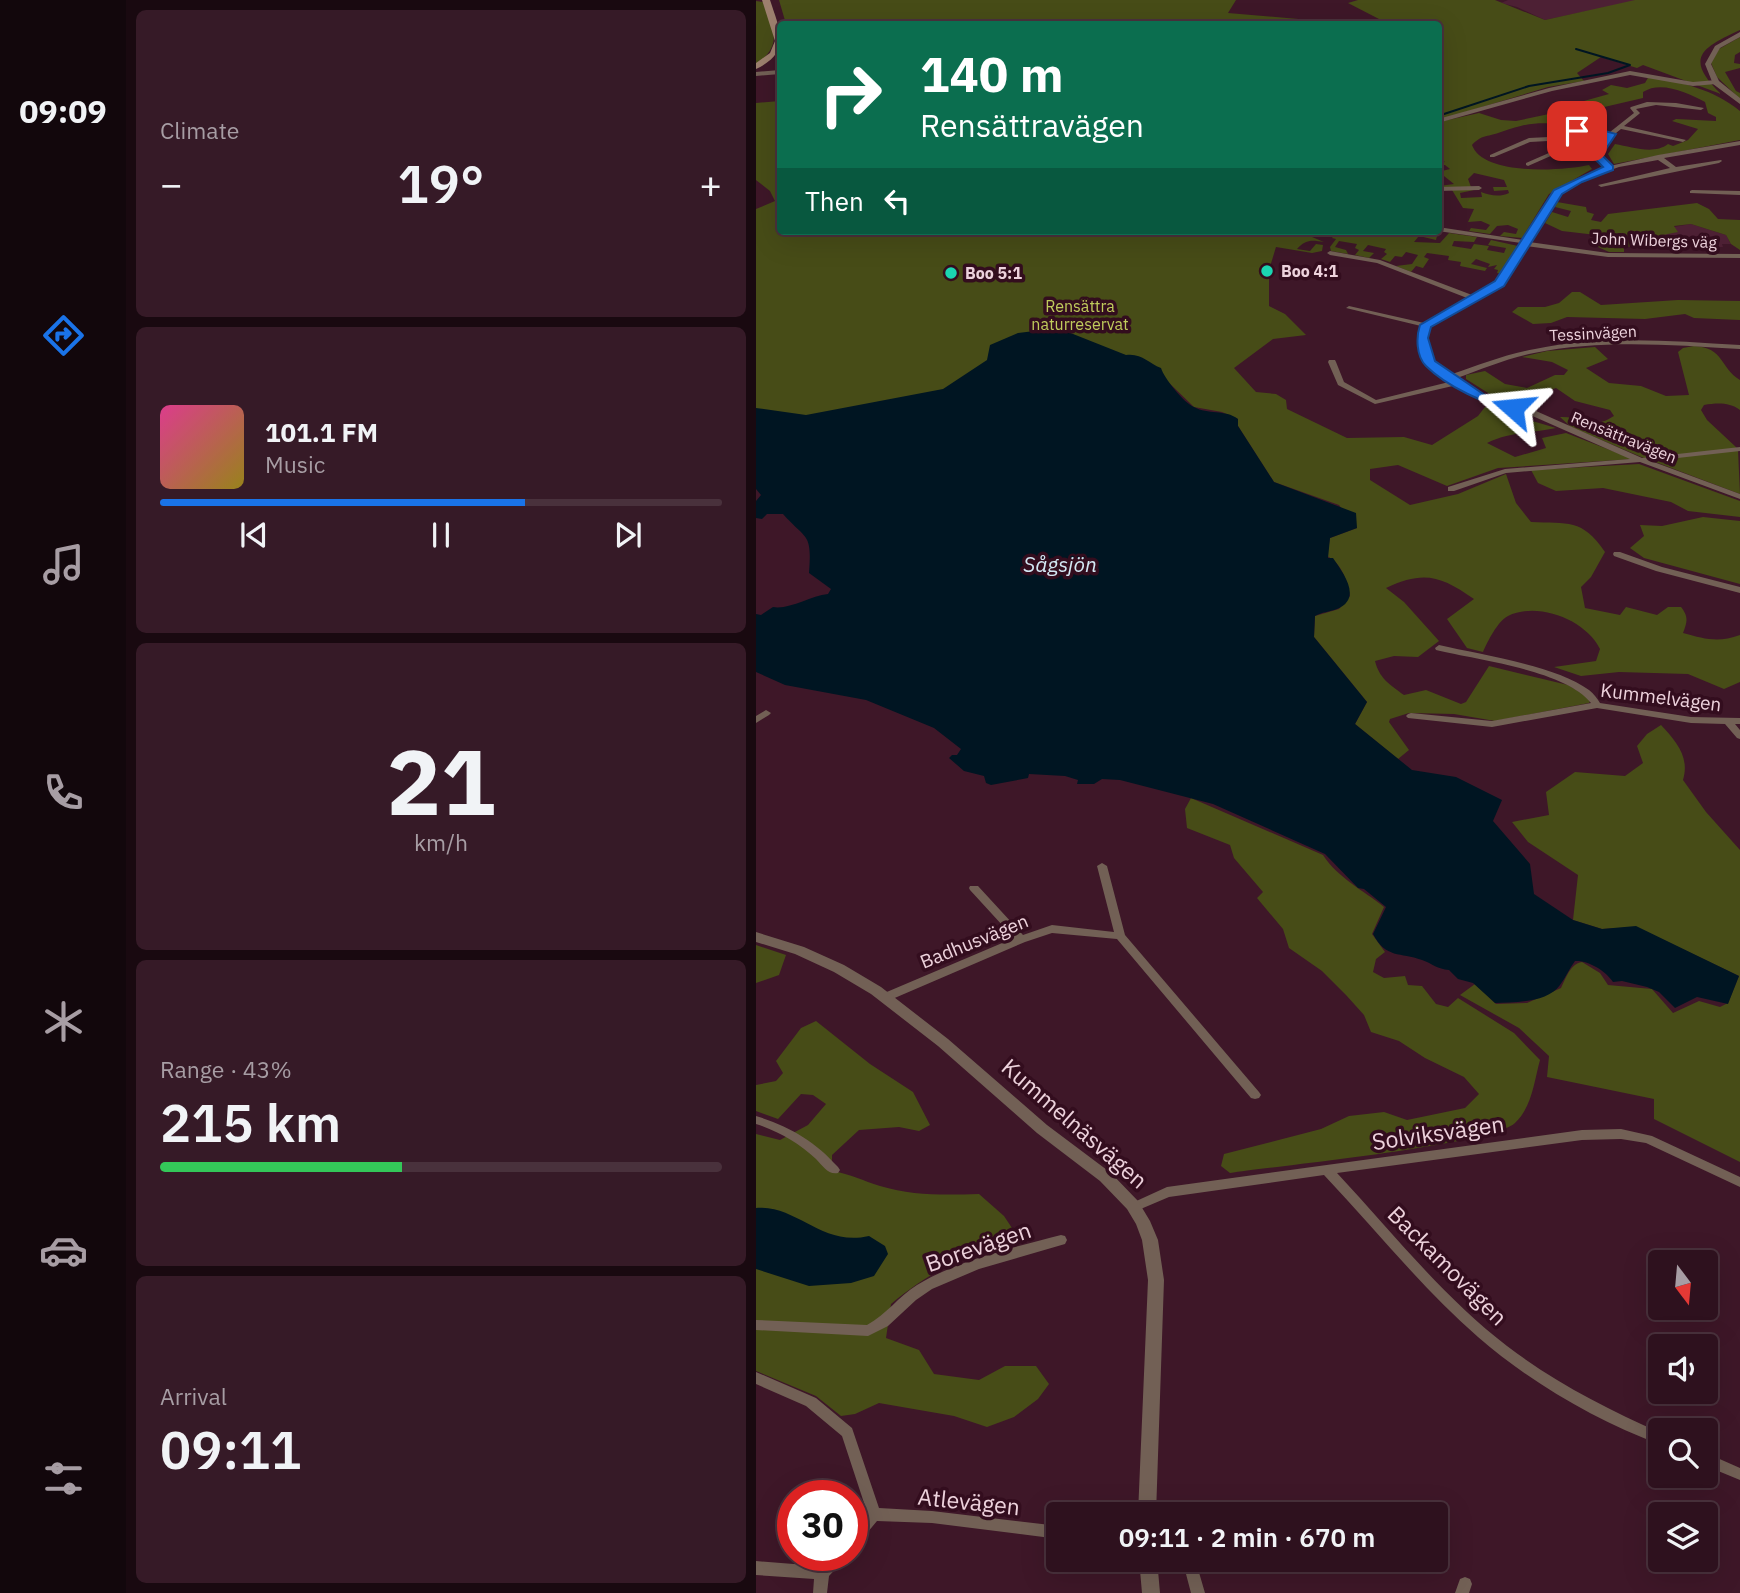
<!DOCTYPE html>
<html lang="en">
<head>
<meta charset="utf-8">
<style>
	body { margin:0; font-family:"IBM Plex Sans",sans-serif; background:#361a27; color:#f1f3f6; height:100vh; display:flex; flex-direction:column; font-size:26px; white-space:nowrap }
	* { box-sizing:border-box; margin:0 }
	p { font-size:23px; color:#a79da4 }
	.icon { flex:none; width:38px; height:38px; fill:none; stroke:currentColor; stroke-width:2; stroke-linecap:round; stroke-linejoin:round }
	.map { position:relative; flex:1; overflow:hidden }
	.panel { display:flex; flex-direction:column; gap:10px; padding:10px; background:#190910; width:630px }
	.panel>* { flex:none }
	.hud { position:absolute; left:21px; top:21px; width:665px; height:214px; border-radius:7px; box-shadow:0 7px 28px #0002,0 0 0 2px #49313c; background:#0b6e4f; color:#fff; overflow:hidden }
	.needle { width:46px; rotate:164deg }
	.controls { position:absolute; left:892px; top:1250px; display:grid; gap:14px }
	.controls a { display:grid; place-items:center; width:70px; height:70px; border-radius:7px; background:#2e111e; box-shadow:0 7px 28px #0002,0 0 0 2px #49313c; font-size:35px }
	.speed { position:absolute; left:21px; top:1480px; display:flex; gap:14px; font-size:35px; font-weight:700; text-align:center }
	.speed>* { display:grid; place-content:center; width:91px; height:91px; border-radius:50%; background:#2e111e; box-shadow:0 7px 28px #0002,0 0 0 2px #49313c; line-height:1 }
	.speed .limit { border:10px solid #d22; background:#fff; color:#111 }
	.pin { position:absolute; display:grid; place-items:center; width:60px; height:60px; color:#fff; margin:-30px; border-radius:14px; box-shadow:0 4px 10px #0006 }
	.me { position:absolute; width:77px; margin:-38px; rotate:288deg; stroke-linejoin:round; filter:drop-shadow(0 0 5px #0008) }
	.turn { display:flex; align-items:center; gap:24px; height:147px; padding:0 28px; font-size:32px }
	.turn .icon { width:91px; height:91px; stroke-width:2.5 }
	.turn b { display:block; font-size:49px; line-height:60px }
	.then { display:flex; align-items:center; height:66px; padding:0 28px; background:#0003; gap:14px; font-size:26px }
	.big { font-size:52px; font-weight:600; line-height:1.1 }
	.panel .tile { flex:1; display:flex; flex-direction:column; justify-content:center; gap:10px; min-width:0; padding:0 24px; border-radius:10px; background:#361a27 }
	.panel .dial { align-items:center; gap:0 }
	.dial b { font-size:91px; line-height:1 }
	.song { display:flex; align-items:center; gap:21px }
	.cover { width:84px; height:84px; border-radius:10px; background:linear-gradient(135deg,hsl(330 70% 55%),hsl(50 70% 35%)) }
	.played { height:7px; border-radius:4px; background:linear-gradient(90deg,#1a73e8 65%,#49313c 65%) }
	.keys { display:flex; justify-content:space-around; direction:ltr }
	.heat { display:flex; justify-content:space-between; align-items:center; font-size:38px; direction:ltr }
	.charge { height:10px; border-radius:5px; background:linear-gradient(90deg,#34c759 43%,#49313c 0) }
	.trip { position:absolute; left:290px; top:1502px; width:402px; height:70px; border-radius:7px; background:#2e111e; box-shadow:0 7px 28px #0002,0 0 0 2px #49313c; font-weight:600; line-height:70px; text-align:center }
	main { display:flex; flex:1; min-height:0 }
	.tabs { display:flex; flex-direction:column; width:126px; justify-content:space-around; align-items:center; background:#12070c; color:#a79da4 }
	.tabs .icon { width:49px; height:49px }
	.tabs .on { color:#1a73e8 }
	.tabs b { font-size:32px; color:#f1f3f6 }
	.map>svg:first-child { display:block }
	.built { fill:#4d2034 }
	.green { fill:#474c17 }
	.water { fill:#001522 }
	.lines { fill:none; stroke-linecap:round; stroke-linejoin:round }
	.stream { stroke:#001522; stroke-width:2 }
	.minor { fill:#726055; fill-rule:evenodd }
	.tertiary { fill:#726055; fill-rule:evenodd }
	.secondary { fill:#9d806e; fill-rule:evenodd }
	.route { fill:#1a73e8; stroke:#114b97; stroke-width:2 }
	.poi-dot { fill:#1bd5b1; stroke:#330d1e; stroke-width:2.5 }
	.labels { text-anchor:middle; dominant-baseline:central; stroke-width:7; stroke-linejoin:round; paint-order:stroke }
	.far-street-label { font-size:16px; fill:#edd2dc; stroke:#330d1e }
	.far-poi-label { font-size:16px; font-weight:bold; fill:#edd2dc; stroke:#330d1e; text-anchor:start }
	.far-park-label { font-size:16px; fill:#c0cc5c; stroke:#330d1e }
	.street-label { font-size:19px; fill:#edd2dc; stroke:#330d1e }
	.water-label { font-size:21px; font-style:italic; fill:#d3e8f4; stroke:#330d1e }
	.near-street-label { font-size:23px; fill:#edd2dc; stroke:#330d1e }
</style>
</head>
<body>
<main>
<nav class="tabs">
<b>09:09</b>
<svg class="icon on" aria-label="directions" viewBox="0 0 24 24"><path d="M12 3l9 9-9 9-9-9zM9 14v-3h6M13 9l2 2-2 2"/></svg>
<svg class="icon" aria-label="music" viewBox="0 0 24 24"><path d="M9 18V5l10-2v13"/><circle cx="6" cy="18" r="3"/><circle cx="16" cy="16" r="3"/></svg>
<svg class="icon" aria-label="phone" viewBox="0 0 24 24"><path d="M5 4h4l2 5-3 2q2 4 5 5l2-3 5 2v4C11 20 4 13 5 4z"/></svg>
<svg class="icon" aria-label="climate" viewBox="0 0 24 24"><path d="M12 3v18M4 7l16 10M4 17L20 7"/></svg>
<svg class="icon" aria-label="car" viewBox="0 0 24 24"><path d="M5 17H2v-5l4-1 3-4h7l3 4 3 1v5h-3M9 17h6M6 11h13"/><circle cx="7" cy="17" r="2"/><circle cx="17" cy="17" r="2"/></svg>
<svg class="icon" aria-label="filters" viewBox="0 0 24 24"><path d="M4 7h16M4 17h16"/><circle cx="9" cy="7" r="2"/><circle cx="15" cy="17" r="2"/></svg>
</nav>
<section class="panel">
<div class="tile"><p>Climate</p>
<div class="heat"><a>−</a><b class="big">19°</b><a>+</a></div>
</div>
<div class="tile">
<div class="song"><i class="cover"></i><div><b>101.1 FM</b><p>Music</p></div></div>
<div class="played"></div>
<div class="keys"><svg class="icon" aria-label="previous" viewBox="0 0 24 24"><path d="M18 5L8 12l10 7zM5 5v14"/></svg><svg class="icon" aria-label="pause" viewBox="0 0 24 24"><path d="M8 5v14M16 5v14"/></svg><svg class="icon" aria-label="next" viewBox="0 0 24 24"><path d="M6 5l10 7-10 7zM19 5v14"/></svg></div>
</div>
<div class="tile dial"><b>21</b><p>km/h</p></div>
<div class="tile"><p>Range · 43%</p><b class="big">215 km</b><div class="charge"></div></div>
<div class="tile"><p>Arrival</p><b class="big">09:11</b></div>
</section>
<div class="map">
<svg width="984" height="1593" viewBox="0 0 984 1593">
	<rect width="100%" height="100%" fill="#3e1728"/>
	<path class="built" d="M752 0H879V1L789 20 761 7 745 3Z
		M935 224 970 235 975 244H966L967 247H963L961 242H954L952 237H941L942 241 903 237V241H898L897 246H868L895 231Z"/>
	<path class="green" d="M23 0H480L472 13 588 23 623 19 592 3 602 0H739L789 20 879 0H984V30C945 48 928 58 965 94L887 65 881 68 845 57 821 73 828 81 792 87 683 120 682 24H30Z
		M0 1 7 2C17 31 28 43 0 65Z
		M984 37V52L979 55 978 63 984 64V68L969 72 980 91 984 93V99L961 77 955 63 963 49Z
		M893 76C927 83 957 89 984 111V140L858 164 852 154 859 144C876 147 898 155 912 144L917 146 932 140 942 129 916 121 920 119 960 121V117L952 113 949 102C932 93 905 80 887 92V98L844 108 821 125C786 123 779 120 745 132 733 137 726 134 716 145 727 176 806 171 833 165L836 169 793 194 766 238 744 236 748 232 760 234 762 229 752 225 741 226 734 234 713 231 715 228 730 230 734 225 725 221 712 222 718 209 707 208 696 190H718L704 193 705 198 726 197 725 192C735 196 744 197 753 193L752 190 738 191 737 187H751L748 180 718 173 712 179 715 187 683 188V186L698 184 688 176H683L682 172 694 169 689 165H683V163L689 162 683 158V122L723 113 745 120 760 121 812 110 810 106 853 94 846 90 855 85 871 88 889 83Z
		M24 101V231H561L556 237 568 242C556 240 550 239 541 249L554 251 560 244 567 245 566 251 556 253 520 247 513 270V306L529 314 550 335 517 339 478 368 500 392 520 394 530 400 531 409 591 438 648 437 676 445 722 416 729 407 800 428C776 433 753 432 731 443L759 457 790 448 786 438 810 433 877 459 742 468 691 486 642 465 614 469V480L654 505 702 494 750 474 760 503 775 522C812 524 826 518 849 552L835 577 825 587 829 608 864 615 870 607 901 615 912 607H925C933 617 931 622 927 633 949 639 962 643 984 635V682L968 689 932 674 863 672 825 676 798 667 840 661 844 649C830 620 782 601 752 616 741 622 732 641 727 652L711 648 691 619 718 599C685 576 668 570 630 588L648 602 683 641 662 657 638 656 619 661C623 678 634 685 648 695L670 690 705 704 710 702 733 666 812 685 835 699 833 703 739 721 698 714 653 713 634 719 633 722 653 750 642 759 599 724 611 702 558 637 559 616 583 609 594 596C591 579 585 563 571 556L574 538 601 528 583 505 518 482 482 426V419L466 412 438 407 408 378 0 437V209L19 201 14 191 0 180V103Z
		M801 202 830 207 831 212 838 214 835 220 845 222 852 214 941 203 953 209 962 219 984 220V250L975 244 970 235 935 224 918 226 922 232 897 237 892 245 868 247V252H853L842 247 849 236 806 231 789 223 796 212 812 217 815 211 799 207Z
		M570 231H676L682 232 680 240 663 236 658 242 684 243 693 233 721 237 718 242 698 241 696 246 715 249 718 244 733 246 731 250 748 253 750 248 732 245 735 240 762 246 746 274 741 273 742 270 738 269 741 265 732 267 734 264 720 259 715 264 731 268 729 271 704 266 705 262 692 260 693 256 671 253 668 257 673 259 667 268 660 266 655 272 640 266 656 264 662 255 650 252 646 257 639 256 634 262 625 259 631 254 628 252 630 249 612 245 607 251 618 253 613 258 599 255 603 250 599 248 601 244 583 241 579 247 590 250 592 254 575 251 574 247 580 239 576 238 579 234Z
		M816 292H824L845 305 922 300 984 301V320L938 318 929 314 889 319 811 317 795 323 777 324 756 312 762 307H789L803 303Z
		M938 346C969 348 963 367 984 380V410C973 402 961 403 948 405L945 410 951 420 981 448 890 459 815 427 804 417C829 416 832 432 858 416L854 410 819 401 800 388 779 395 780 405 773 408 740 398 710 379V375L729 371 749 384 771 388 799 375H808L812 370 796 362 766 357 791 351 839 347 852 359 830 368 853 383 885 386 910 396 933 395 922 352 927 348Z
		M982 450 984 494 894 460Z
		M883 464 984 501V517L932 511 915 502 847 488 800 491 782 483 775 470Z
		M947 517 984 521V584L888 558 874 548 888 536 884 525 906 526Z
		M905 725C920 741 934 757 927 780L950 812 984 850V1162L898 1119V1099L791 1077 793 1056 763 1028 704 995 719 984 740 1004 771 1003 805 988C810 978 814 964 826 962L844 973 852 985 896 989 917 1013 943 1001 964 1007 972 1003 983 976 880 927 846 929 817 920 822 875 772 842 756 822 793 815 790 792 819 772 869 776 887 763 881 746 891 734Z
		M435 798 567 855C582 878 607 890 628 907L616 934 629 952 620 959 617 972 628 978 649 976 652 985 666 986 680 1004 692 1007 702 998 758 1033 784 1060C778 1082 776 1107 759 1123 736 1145 519 1166 474 1173L465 1166 468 1154 565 1129 593 1116 628 1112 651 1120 709 1108 723 1094 708 1077 669 1058 643 1041 615 1032 608 1015 590 995 566 971 533 948 527 929 501 898 507 892 478 858 474 845 431 828 429 809Z
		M0 945 30 955 23 975 0 983Z
		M60 1021 114 1064 157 1092 174 1125 163 1131 143 1127 103 1130 76 1155V1171C95 1174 107 1181 124 1186 157 1196 189 1195 223 1194L248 1216 264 1240C209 1256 180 1267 135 1304L130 1338 163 1350 178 1374 223 1380 249 1366H280L293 1384 282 1399 258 1417 231 1427 198 1416 123 1403 99 1414 85 1416 60 1396 0 1371V1134L24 1140 52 1125 70 1104 57 1095 45 1094 22 1119 0 1111V1085L20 1081 27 1073 20 1061 45 1028Z"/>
	<path class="water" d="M287 330H307L370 355C386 353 392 363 405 368 408 378 428 403 438 407 452 415 469 409 482 419V426L518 482 600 513 601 528 574 538 572 558H577C587 573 607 598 581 609 573 612 566 612 559 616L558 637 611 702 599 724 656 770 700 777 746 800 737 821 774 864 778 894 817 920 846 929 880 926 983 976 972 1004 941 997 919 1008 903 992 891 987 866 981 857 982C850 971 832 960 819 961 813 969 810 977 804 985 791 1003 759 1002 739 1003L717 983 702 979 693 970C681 969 677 964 666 960 644 952 630 959 617 934L630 907 608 889 602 888 569 854 457 804 364 780 346 779 338 784H321L322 780 309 776 273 774 272 778 235 785 230 783 228 776 208 771 193 758 196 755H201L205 749 178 728 110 700 29 685 0 672V614L5 615 17 607C33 610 54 596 72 594L75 589 53 573C56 532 51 541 27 514H11L6 519 0 518V501L5 495 0 489V408L50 415 187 389 231 360 234 345 262 333Z
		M0 1208C42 1205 65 1247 113 1236L129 1246 132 1254 118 1276 95 1283 53 1286 0 1269Z"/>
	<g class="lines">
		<path class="stream" d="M682 116 773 86 852 73 874 65 820 49"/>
		<path class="minor" d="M24 70V74L0 76V72Z
			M874 71 937 82 960 80 963 82 960 84 937 86 874 75 796 91 682 123V119L793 88Z
			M891 102 920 103 948 108 945 110 900 105 880 109 884 113 883 114 868 126 930 140 927 142 865 129C854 137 846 148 847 161L854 166 902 155 984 141V145L908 158 920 167 965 160 966 161 963 163 845 187 842 185 914 168 902 160 863 167 824 181 800 197 773 242 852 253 984 254V258L852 257 770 246 745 284 672 326 670 338 677 362 696 374C723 365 750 354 779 349 846 335 916 341 984 345V349C916 345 846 339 778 353 752 358 726 369 701 378L728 395 771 407 886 458 984 447V451L895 461 984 494V499L884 462 750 473 698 491H692V487L749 469 874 459 765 411 722 399 701 385 619 404 582 385 572 362 573 360H579L580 362 588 382 620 400 697 381 670 363 662 338 665 326 590 308 593 306 668 323 711 298 621 263 574 255 571 253 574 251 624 260 716 295 740 282 765 243 682 231V227L767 240 796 195 820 179 849 168 841 162 840 152 851 135 831 131 823 132 806 151 772 166 770 165V163L802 149 810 140 774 142 738 157H734V155L773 138 813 136C825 123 839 129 854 132L878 113 874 108 875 107Z
			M682 187 723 186 726 188 723 190 682 191Z
			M936 190 984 191V195L934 193V191Z
			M858 552H864L906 567 984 587V593L900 571 858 556 857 554Z
			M683 645C725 655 799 665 833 690 838 694 841 698 844 703L935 717 984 718V724H979L984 730V739L981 738 969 724 935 723 841 708 736 727 652 718 650 716 652 714 655 713 736 721 835 703C809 670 721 660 680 650L679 648Z
			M10 710 15 713 13 715 0 723V716Z
			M346 863 351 866 369 935 503 1092 505 1095 503 1098 499 1099 495 1098 361 939 296 933 269 942 134 1000H126L125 997 126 994 258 938 214 890 213 888 214 886H222L267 935 296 925 358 932 341 866Z
			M0 1116C33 1126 59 1141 82 1167L84 1170 82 1173C72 1175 67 1166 60 1159 43 1143 22 1131 0 1124Z
			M865 1129 896 1136 984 1177V1187L890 1143 865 1139 826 1140 581 1173C636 1232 687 1297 751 1346 798 1382 851 1409 905 1433V1445C839 1420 775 1383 722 1337 666 1288 619 1229 568 1175L413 1197 380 1211 376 1209 374 1206 376 1203 411 1187 826 1130Z
			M305 1235 309 1236 311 1240 309 1244 223 1269 176 1289 160 1300 132 1326 112 1336 0 1330V1320L111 1325C130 1315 143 1296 161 1285 202 1260 259 1247 305 1235Z
			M0 1372 60 1398 96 1428 123 1508 176 1511 303 1526V1539L176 1523 121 1521 101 1545 96 1546V1529L111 1512 86 1436 50 1406 0 1384Z
			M950 1453 984 1468V1480L950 1466Z
			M73 1556H89L87 1561 73 1576 71 1593H57L58 1579 0 1575V1561L63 1566Z
			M437 1567 442 1569 449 1593H435L430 1574 432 1569Z
			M709 1577 714 1579 716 1584 713 1593H699L704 1579Z"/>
		<path class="tertiary" d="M984 32V37L964 48 955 64 963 81 984 98V104L957 84 949 64 959 46Z
			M0 932 48 947 88 965 125 987 192 1039 291 1125 355 1173 382 1201 394 1221 402 1240 408 1280 400 1514H382L392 1280 386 1240 380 1224 371 1209 344 1181 281 1133 182 1046 115 994 78 972 39 954 0 942Z
			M383 1559H401L404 1593H386Z"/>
		<path class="secondary" d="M6 0H14C24 31 36 52 0 69V63L14 53 19 41Z"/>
	</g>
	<path class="route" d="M831 126 860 134 846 155 857 166V170L826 182 806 194 748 286 675 327 672 338 679 361 729 395 764 408 757 411C730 404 691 387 670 366 660 356 660 337 664 325L739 281 798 190 847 167 836 156 849 136C840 134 823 135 816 131Z"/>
	<g class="poi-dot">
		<circle cx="511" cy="271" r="7"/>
		<circle cx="195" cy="273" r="7"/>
	</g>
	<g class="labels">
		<g class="far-street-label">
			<text transform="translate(898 240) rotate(2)">John Wibergs väg</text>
			<text transform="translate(837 333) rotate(-3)">Tessinvägen</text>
			<text transform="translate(868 437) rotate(22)">Rensättravägen</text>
		</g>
		<g class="far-poi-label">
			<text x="525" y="271">Boo 4:1</text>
			<text x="209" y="273">Boo 5:1</text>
		</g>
		<g class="far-park-label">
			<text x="324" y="306">Rensättra<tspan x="324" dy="18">naturreservat</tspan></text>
		</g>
		<g class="street-label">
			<text transform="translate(905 697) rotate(7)">Kummelvägen</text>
			<text transform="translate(218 941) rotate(-22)">Badhusvägen</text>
		</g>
		<g class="water-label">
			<text x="304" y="564">Sågsjön</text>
		</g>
		<g class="near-street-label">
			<text transform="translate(319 1123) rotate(41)">Kummelnäsvägen</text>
			<text transform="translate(682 1132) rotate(-8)">Solviksvägen</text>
			<text transform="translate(222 1246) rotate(-19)">Borevägen</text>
			<text transform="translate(692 1265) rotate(45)">Backamovägen</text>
			<text transform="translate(213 1501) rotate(6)">Atlevägen</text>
		</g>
	</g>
</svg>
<div class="controls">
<a><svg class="needle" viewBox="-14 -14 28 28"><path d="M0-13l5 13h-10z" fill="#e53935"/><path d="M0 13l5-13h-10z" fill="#a79da4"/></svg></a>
<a><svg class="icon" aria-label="sound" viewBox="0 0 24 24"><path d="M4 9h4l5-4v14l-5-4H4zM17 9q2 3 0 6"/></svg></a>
<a><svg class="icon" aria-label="search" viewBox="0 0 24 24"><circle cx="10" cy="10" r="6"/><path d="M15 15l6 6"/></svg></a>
<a><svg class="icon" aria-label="layers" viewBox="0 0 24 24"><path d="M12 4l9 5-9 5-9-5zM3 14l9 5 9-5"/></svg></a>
</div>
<div class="speed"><div class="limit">30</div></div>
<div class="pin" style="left:821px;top:131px;background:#d93025"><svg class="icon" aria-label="arrive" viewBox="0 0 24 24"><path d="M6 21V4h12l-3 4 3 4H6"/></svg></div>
<svg class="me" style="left:757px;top:408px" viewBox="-20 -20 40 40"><path d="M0-17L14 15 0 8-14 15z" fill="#1a73e8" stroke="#fff" stroke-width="4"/></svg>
<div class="trip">09:11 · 2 min · 670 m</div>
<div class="hud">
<div class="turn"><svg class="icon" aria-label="right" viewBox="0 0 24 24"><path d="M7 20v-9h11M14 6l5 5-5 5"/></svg><div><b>140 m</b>Rensättravägen</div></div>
<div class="then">Then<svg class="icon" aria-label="left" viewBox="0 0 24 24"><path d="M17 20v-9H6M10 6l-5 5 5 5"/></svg></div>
</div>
</div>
</main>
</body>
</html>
